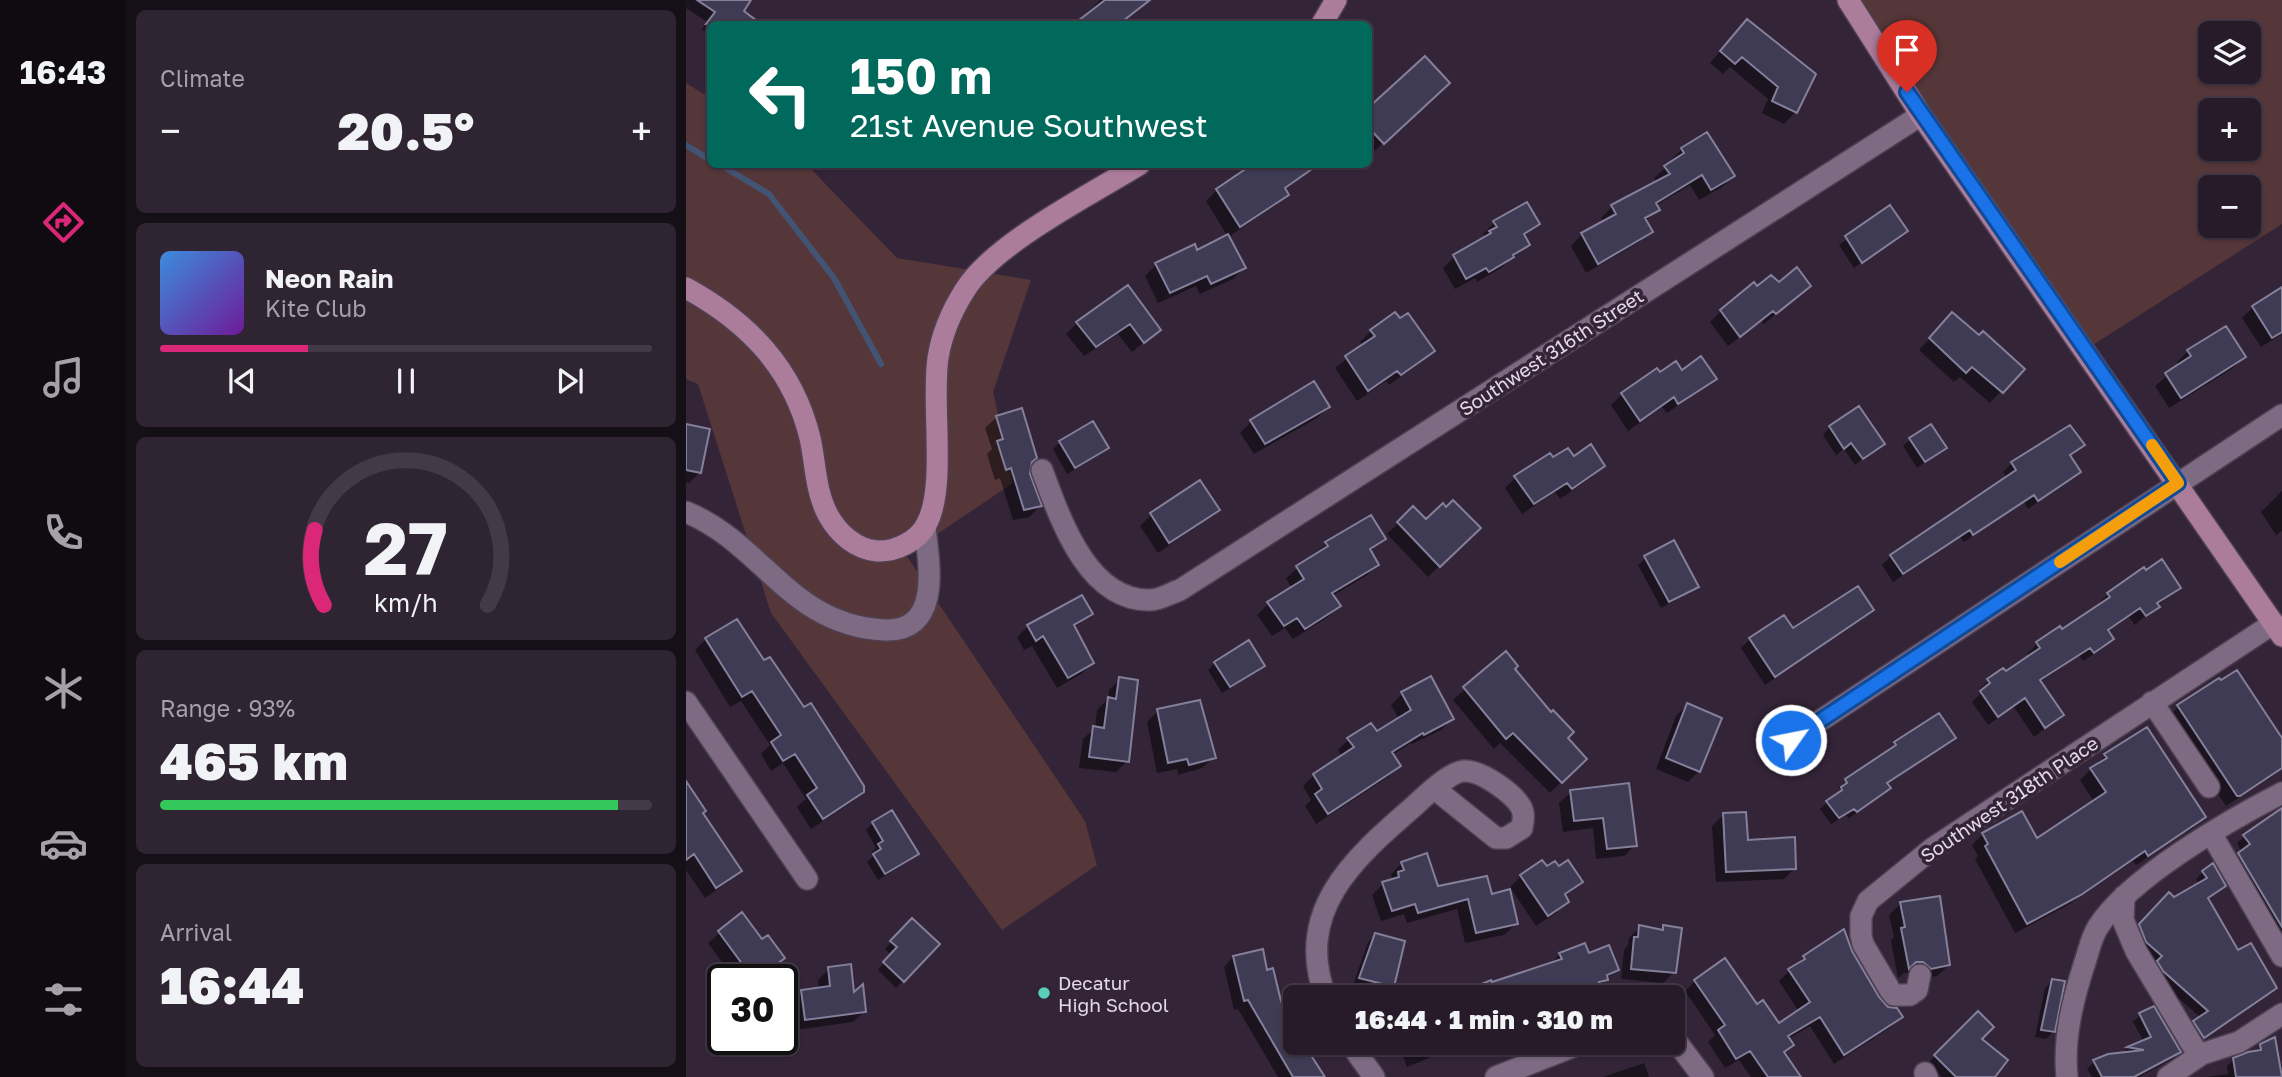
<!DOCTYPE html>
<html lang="en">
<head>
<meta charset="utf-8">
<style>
	body { margin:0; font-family:"Golos Text",sans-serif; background:#2f2432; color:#f1f3f6; height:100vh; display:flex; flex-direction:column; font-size:26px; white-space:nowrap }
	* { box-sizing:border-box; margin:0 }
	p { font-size:23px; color:#a4a1a8 }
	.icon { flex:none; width:38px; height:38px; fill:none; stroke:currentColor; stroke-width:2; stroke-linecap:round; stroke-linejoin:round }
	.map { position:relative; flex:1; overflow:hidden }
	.sheet { display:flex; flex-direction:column; gap:10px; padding:10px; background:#150f17; width:560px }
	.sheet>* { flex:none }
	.banner { position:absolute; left:21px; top:21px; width:665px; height:147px; border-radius:10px; box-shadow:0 2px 5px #0004,0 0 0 2px #433947; background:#00695c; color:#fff; overflow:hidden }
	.buttons { position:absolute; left:1512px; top:21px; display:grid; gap:14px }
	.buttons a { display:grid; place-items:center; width:63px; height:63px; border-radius:10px; background:#271b2a; box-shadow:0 2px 5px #0004,0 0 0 2px #433947; font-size:35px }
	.speed { position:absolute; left:21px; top:964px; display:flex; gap:14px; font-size:35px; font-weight:700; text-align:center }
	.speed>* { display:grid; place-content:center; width:91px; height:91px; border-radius:50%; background:#271b2a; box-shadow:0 2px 5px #0004,0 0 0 2px #433947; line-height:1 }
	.speed .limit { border:4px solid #111; border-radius:10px; background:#fff; color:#111 }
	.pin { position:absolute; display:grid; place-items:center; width:60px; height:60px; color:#fff; margin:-72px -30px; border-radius:50% 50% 50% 0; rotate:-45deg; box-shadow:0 0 7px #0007 }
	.pin .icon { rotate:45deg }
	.me { position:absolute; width:77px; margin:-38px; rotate:57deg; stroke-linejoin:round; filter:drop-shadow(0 0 5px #0008) }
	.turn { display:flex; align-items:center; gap:24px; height:147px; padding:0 28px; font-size:32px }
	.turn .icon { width:91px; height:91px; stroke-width:2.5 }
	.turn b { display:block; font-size:49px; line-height:60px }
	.big { font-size:52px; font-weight:800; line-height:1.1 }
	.sheet .tile { flex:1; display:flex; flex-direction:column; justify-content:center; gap:10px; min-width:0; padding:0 24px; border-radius:10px; background:#2f2432 }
	.sheet .dial { align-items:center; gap:0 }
	.dial svg { height:182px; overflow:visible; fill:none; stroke:#433947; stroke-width:7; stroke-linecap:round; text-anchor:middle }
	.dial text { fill:#f1f3f6; stroke:none }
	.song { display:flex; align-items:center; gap:21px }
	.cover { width:84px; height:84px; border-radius:10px; background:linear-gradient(135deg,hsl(210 70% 55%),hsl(280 70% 35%)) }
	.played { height:7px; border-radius:4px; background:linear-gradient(90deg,#db2777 30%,#433947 30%) }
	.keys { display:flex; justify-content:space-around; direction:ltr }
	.heat { display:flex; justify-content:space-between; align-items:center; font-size:38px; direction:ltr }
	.charge { height:10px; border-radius:5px; background:linear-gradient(90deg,#34c759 93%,#433947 0) }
	.trip { position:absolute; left:597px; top:985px; width:402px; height:70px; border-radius:10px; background:#271b2a; box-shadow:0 2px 5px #0004,0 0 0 2px #433947; font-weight:800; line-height:70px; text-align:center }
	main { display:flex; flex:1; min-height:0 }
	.tab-bar { display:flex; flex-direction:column; width:126px; justify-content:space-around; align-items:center; background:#100b11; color:#a4a1a8 }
	.tab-bar .icon { width:49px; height:49px }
	.tab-bar .current { color:#db2777 }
	.tab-bar b { font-size:32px; color:#f1f3f6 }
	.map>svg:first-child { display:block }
	.green { fill:#563739; fill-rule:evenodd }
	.shadow { fill:#0007 }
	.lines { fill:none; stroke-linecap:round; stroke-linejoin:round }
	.stream { stroke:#435374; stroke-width:6 }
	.building { fill:#3f3b54; stroke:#84809c; stroke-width:2 }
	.minor-casing { stroke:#4f4153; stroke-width:24 }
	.major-casing { stroke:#4f4153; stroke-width:24 }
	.minor { stroke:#7e6b83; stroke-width:21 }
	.major { stroke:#ac7c9b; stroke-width:21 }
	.route-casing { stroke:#114b97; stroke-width:18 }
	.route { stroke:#1a73e8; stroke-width:12 }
	.slow { stroke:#f59e0b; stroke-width:12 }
	.poi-dot { fill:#5bcebb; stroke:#342438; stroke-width:2.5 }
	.labels { text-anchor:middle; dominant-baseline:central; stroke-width:7; stroke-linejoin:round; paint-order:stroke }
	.street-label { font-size:19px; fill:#e4d9e6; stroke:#342438 }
	.poi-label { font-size:19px; fill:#e4d9e6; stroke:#342438; text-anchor:start }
</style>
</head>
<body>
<main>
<nav class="tab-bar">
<b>16:43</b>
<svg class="icon current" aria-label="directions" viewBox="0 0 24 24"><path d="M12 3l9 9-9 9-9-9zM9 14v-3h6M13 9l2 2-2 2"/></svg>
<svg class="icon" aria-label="music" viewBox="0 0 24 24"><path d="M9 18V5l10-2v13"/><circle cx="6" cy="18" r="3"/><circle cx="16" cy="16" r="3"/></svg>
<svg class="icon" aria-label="phone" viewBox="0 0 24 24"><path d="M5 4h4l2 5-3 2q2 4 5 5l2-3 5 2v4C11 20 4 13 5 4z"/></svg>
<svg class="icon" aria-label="climate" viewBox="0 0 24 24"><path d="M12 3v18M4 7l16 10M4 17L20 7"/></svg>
<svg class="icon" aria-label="car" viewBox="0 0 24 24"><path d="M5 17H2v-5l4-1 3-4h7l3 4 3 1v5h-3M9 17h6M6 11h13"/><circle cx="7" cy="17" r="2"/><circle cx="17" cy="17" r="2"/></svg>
<svg class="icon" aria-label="filters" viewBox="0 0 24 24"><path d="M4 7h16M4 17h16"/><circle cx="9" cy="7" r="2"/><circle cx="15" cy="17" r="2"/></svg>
</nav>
<section class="sheet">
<div class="tile"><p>Climate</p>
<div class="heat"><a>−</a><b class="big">20.5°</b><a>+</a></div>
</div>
<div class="tile">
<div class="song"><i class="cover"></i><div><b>Neon Rain</b><p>Kite Club</p></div></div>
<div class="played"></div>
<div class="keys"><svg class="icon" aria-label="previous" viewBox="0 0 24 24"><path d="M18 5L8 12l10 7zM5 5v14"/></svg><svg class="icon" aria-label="pause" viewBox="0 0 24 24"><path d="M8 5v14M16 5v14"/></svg><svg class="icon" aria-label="next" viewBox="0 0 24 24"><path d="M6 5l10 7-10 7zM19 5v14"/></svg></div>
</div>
<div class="tile dial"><svg viewBox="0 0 100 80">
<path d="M14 69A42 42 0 1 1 86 69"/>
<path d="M14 69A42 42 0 0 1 10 36" stroke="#db2777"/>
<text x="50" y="56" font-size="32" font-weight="700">27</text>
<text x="50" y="72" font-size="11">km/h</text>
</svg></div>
<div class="tile"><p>Range · 93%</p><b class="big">465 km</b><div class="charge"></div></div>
<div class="tile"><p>Arrival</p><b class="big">16:44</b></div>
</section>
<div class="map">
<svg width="1596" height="1077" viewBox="0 0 1596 1077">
	<rect width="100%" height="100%" fill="#342438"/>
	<path class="green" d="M1162 0H1596V224L1399 350ZM1524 33H1563V72H1524ZM1524 110H1563V149H1524ZM1524 187H1563V226H1524Z
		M0 83 24 98V164L121 165 211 258 345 280 307 392 327 483 220 555 399 821 411 865 316 930 85 613 12 384 0 379Z"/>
	<path class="shadow" d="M0 0H57L55 12 70 23 24 24V36L16 29 21 22 0 8Z
		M414 0H464L433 24H393L404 15 401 13Z
		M1061 21 1127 74 1109 112 1098 124 1076 113 1082 99 1044 67 1037 74 1024 63Z
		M751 94 686 153 682 150V111Z
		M1020 134 1047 176 1036 187 1013 200 1004 185 969 206 971 210 959 222 964 231 953 242 900 273 885 246 896 234 918 223 915 218 926 207 971 183 968 178 986 162 985 160 996 149Z
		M630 165 598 191 601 194 590 205 542 237 558 268 547 279 514 294 510 286 472 303 459 276 470 265 508 247 511 252 542 237 520 201 531 190Z
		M841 204 851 223 837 237 841 245 815 268 791 282 789 278 769 289 757 268 768 257 800 238 797 234 808 223Z
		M1204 207 1220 231 1168 268 1153 245Z
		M1093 285 1123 286 1078 324 1075 321 1042 346 1024 322 1035 311 1071 288Z
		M442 288 473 330 446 352 432 334 398 356 380 334 391 323Z
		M1596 289V334L1575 347 1556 318 1567 307Z
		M709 315 746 351 735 362 703 385 700 381 671 401 649 368 677 346 674 342 685 331Z
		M1256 325 1336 369 1304 403 1274 377 1268 382 1233 350Z
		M1502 351 1558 357 1547 368 1483 408 1469 386 1493 366 1491 362Z
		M996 372 1028 378 1017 389 981 413 976 407 942 431 925 405 936 394 974 374Z
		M642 407 631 418 568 454 554 433 565 422Z
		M311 417 342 474 354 506 343 517 327 520 314 478 309 480 301 454 306 449 299 428Z
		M0 426 14 472 3 483 0 482Z
		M1144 427 1196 444 1169 465 1158 449 1150 455 1137 435Z
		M1384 427 1396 445 1383 457 1393 471 1384 480 1342 509 1338 502 1278 542 1274 537 1207 582 1196 565 1205 556 1321 478 1317 472 1326 463Z
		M1225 439 1258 448 1231 468 1217 446Z
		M374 442 421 447 414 454 381 474 367 449Z
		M887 459 917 466 906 477 874 499 869 492 836 514 819 488 830 477 866 460Z
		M513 482 531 509 520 520 472 553 454 526 465 515Z
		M1596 491V531L1590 535 1575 512Z
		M727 509 740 522 793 528 742 577 701 534Z
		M684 517 697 539 683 552 691 565 680 576 646 596 653 606 642 617 607 639 599 628 586 636 571 615 582 604 606 589 600 578 640 544Z
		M960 558 1010 586 1003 593 975 608 952 565Z
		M1458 570 1492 588 1449 625 1443 617 1421 632 1426 639 1416 649 1397 661 1393 656 1354 682 1376 715 1348 737 1328 707 1302 725 1286 702 1295 693 1293 690 1303 680 1320 674 1344 657 1341 654 1351 644 1374 629 1376 631 1414 606 1412 604 1422 594Z
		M1186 610 1177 619 1079 685 1055 648 1064 639 1107 631Z
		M405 614 388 628 406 663 395 674 371 688 346 646 338 650 331 637 342 626Z
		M20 639 118 709 124 705 179 790 167 801 125 829 111 807 120 799 97 763 85 771 75 754 84 745 55 701 44 707 9 650Z
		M820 653 827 669 880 738 898 759 864 793 814 743 808 749 767 700Z
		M529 663 577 665 570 672 536 693 522 670Z
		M434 679 441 761 430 772 393 768 397 739 409 728 411 710 422 699 423 690Z
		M716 694 766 719 755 730 726 744 725 743 706 755 713 766 702 777 630 824 619 806 625 800 617 786 628 775 656 757 652 750 663 739 690 734 713 719 705 705Z
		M1001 705 1013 771 1002 782 970 769 990 716Z
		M1492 707 1596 741V767L1587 776 1540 806 1481 718Z
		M472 711 528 757 516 768 492 775 491 769 471 773 461 722Z
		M1253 715 1267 738 1200 785 1203 788 1196 795 1163 818 1160 815 1145 824 1134 809 1154 790 1153 787 1209 744Z
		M1419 756 1517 817 1506 828 1450 865 1447 861 1382 905 1329 933 1289 859 1292 856 1286 845 1297 834 1351 841 1408 802 1394 780Z
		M0 784 15 813 53 871 42 882 19 898 0 870Z
		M942 785 949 845 938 856 910 859 907 828 877 832 873 803 885 792Z
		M1596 812V943L1546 862 1556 852 1551 843 1559 836Z
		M1037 815 1060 842 1109 868 1098 879 1030 882 1026 826Z
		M187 823 231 854 223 861 192 880 181 862 188 855 186 852 190 848 180 830Z
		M716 863 751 888 804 896 830 924 818 935 779 943 771 909 721 923 718 914 695 921 686 895 697 884 706 880 705 874Z
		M861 869 895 882 878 897 881 902 870 913 850 926 824 887 835 876Z
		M1517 872 1538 886 1521 899 1551 953 1589 988 1510 1044 1501 1029 1515 1018 1470 978 1447 933 1476 902 1487 899 1513 884 1510 879Z
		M1214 904 1263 965 1251 976 1234 979 1226 973H1218L1212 978 1205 941 1208 937 1203 915Z
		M56 914 76 941 97 958 71 980H49L22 943Z
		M226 920 252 945 210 988 192 970 205 955 199 949Z
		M954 927 973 931 977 927 988 972 977 983 935 979 938 950 942 945 943 938Z
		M689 935 706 986 699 993 667 985 682 942Z
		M1164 951 1191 998 1201 1008 1215 1016 1205 1027 1148 1064 1124 1026 1102 1039 1105 1045 1097 1053 1112 1077H1065L1053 1060 1039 1068 1022 1042 1029 1035 999 991 1009 981 1070 1007 1092 1026 1113 1012 1093 981 1118 957Z
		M874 954 902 955 931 970 912 987 913 989 905 998H759L864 965Z
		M547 957 580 972 609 1028V1043H618L636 1077H592L552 1009 548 1010 538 967Z
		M143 969 179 1011 167 1022 109 1030 105 1003 116 992 133 989 132 980Z
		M1367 980V1032L1360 1039 1349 1037 1359 988Z
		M1292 1013 1293 1039 1307 1077H1256L1242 1063Z
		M1454 1015 1493 1052 1486 1059 1453 1077H1406L1401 1069 1408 1062 1435 1055 1442 1048 1458 1042 1447 1022Z
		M694 1043H788L768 1051 767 1048 721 1067 715 1051 699 1057Z
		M1575 1046 1596 1077H1521L1542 1074 1541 1066 1548 1059 1568 1053Z
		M958 1063 963 1077H917Z"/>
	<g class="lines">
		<path class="stream" d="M0 145 24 160
			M33 164 83 194 148 278 195 364"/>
	</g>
	<path class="building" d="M11 0H65L58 11 75 24H20L29 12Z
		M419 0H464L433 24H388Z
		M1061 19 1130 74 1111 113 1086 101 1092 87 1056 57 1049 64 1034 51Z
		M739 56 764 83 698 144 682 127V108Z
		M1021 132 1049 176 1025 190 1016 175 970 203 974 210 959 218 967 232 912 264 895 233 930 214 925 205 984 174 978 166 998 153 995 148Z
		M567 164H633L599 188 603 195 554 227 530 189Z
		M841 202 854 224 838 234 844 245 827 255 828 257 803 272 800 268 780 279 767 255 805 233 803 231 811 227 807 221Z
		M1204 205 1222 231 1176 263 1159 236Z
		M542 234 560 268 525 284 521 276 484 293 469 263 509 244 511 250Z
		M1111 267 1125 286 1090 314 1087 311 1054 337 1034 310 1068 282 1071 286 1085 275 1093 282Z
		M442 285 475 330 458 343 444 324 410 347 390 322Z
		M1596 287V332L1586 338 1566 306Z
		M709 312 714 318 722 313 749 351 715 375 711 371 682 391 659 356 689 336 684 330Z
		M1266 312 1293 335 1297 331 1339 369 1317 393 1286 367 1280 373 1243 338Z
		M1540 326 1560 357 1495 398 1479 373 1505 356 1501 350Z
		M1015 356 1031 379 992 404 988 397 954 421 935 393 971 368 974 372 990 361 996 370Z
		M628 381 644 407 579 444 564 420Z
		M1173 406 1199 444 1177 459 1165 443 1158 449 1143 426Z
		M336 408 351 458 346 462 344 474 356 506 338 510 325 468 320 470 311 441 317 439 310 416Z
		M407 421 423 448 389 468 373 441Z
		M0 424 24 429 15 473 0 470Z
		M1245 424 1261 448 1239 462 1223 438Z
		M1384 425 1399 445 1384 455 1395 472 1352 501 1348 495 1287 535 1284 530 1217 574 1204 555 1330 470 1325 462Z
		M905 444 919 466 886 489 881 483 848 504 828 476 864 453 867 457 882 448 888 456Z
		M514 480 534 510 483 543 464 513Z
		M767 500 795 528 754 567 711 522 727 506 740 519 757 503 760 507Z
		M685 515 700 539 684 549 693 565 646 593 655 606 619 629 611 618 598 626 581 602 618 579 610 566 642 546 639 542Z
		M988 540 1013 587 983 602 958 556Z
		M1476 559 1495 588 1471 603 1474 607 1460 616 1454 608 1422 630 1428 639 1408 653 1404 648 1354 680 1378 715 1359 728 1339 698 1312 717 1294 691 1304 683 1301 679 1317 668 1320 671 1354 648 1350 642 1374 626 1376 629 1424 597 1421 593 1458 567 1460 570Z
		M1172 586 1188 610 1089 677 1063 638 1098 615 1107 628Z
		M396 595 407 614 388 625 408 663 382 678 357 636 350 641 341 625Z
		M51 619 78 660 84 657 118 707 125 703 178 786V792L137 819 121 795 131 788 109 754 97 761 85 742 95 735 66 691 56 697 19 638Z
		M563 640 579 666 544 687 528 662Z
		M820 651 832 666 829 669 865 712 867 710 888 732 882 738 901 759 876 783 827 733 820 739 777 687Z
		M1551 670 1596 738V768L1554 796H1551L1491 705 1533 678 1535 680Z
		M745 676 768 719 738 735 737 733 706 752 715 766 642 814 629 794 636 789 627 774 668 747 661 738 685 723 691 731 725 710 715 692Z
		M433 677 452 680 443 762 403 757 407 726 418 728 422 697 430 699Z
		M514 700 530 758 503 765 501 759 482 763 471 709Z
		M1001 703 1036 718 1014 772 980 758Z
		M1253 713 1270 738 1201 783 1205 788 1171 812 1168 809 1153 818 1140 801 1156 790 1155 787 1161 783 1159 779 1210 745 1208 742Z
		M1461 727 1520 817 1462 856 1459 851 1395 895 1341 924 1299 846 1302 844 1296 833 1336 811 1351 838 1420 792 1404 768 1421 758 1418 754Z
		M0 781 20 811 17 813 56 871 30 888 8 854 0 860Z
		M943 783 951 846 921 849 917 818 888 821 884 790Z
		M1596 808V927L1552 853 1564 844 1557 835Z
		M206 810 233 854 199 874 187 854 195 849 192 844 197 841 186 822Z
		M1060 812 1062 840 1109 837 1110 869 1040 872 1037 813Z
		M741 853 752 886 801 876 806 894 824 889 832 924 790 933 782 899 732 913 729 904 706 911 696 882 713 877 712 872 718 870 715 862Z
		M856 860 861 866 869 861 873 866 882 860 897 882 879 894 883 902 862 916 834 875Z
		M1527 863 1540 886 1522 898 1552 950 1565 943 1591 988 1518 1038 1507 1021 1522 1011 1477 971 1471 961 1476 956 1460 942 1453 924 1483 892 1488 897 1521 878 1516 871Z
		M1254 896 1264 965 1245 969 1237 962H1230L1223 969 1215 928 1219 927 1214 902Z
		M56 912 76 939 82 935 99 958 70 980H68L32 931Z
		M226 918 254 944 218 982 197 962 211 947 204 941Z
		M953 925 977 930V925L996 928 990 973 945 969 948 937H952Z
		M1158 929 1166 951 1193 997 1202 1007 1211 1008 1217 1017 1158 1055 1134 1017 1102 1036 1108 1045 1098 1052 1115 1077H1082L1064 1051 1050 1059 1032 1030 1039 1025 1008 980 1039 958 1071 1004 1077 1000 1093 1023 1124 1002 1102 969 1119 959 1117 956Z
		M689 933 719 941 708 987 673 978Z
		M899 943 903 953 923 945 933 970 921 975 922 980 913 982 915 989 893 998H763L805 980 806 982 876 959 873 953Z
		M577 949 581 970 587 968 595 1001 609 1024V1043H617L639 1077H607L562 1000 558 1001 547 956Z
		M165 964 168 992 177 984 180 1012 119 1020 115 990 144 986 142 967Z
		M1366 979 1379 981 1369 1032 1355 1030Z
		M1468 1006 1495 1052 1448 1077H1416L1407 1060 1422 1054 1458 1050 1441 1047 1465 1037 1453 1013Z
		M1292 1011 1308 1027 1296 1039 1322 1060 1309 1077H1270L1248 1055Z
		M1589 1037 1596 1077H1550L1547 1058 1562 1052 1575 1050 1574 1044Z"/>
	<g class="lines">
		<defs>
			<path id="minor" d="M356 470C374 518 401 601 464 600 474 600 485 593 494 590L1235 115
				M0 512C78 544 104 626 199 630 256 632 243 563 239 528
				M0 702 121 879
				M1466 702 1523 787
				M1105 740 1596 415
				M1526 835 1596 956
				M1438 896 1437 920 1450 951 1513 1056
				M1234 975 1231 990 1224 995H1208L1204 990 1177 944 1175 935V916L1182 901 1247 848 1588 623
				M640 998C607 912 667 859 726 808 737 798 763 772 778 771 795 770 827 793 835 807 839 814 837 821 836 828L820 838H810L749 789
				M987 1037 1017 1077
				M664 1043 688 1077
				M1239 1073 1241 1077
				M810 1077 896 1043
				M1381 1077C1377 1038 1387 999 1399 962 1403 950 1405 938 1412 927 1443 878 1543 820 1596 793
				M1482 1077 1516 1054 1553 1042 1596 1014"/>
			<path id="major" d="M1162 0 1235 115 1596 636
				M636 24 650 0
				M0 288C62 322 107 368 124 438 130 465 129 490 142 515 152 533 169 549 191 551 209 552 232 541 240 525 261 488 245 403 252 358 256 332 265 312 279 290 308 243 406 194 454 164"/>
		</defs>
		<use href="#minor" class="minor-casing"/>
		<use href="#major" class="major-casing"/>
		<use href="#minor" class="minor"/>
		<use href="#major" class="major"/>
	</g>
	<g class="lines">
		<defs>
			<path id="route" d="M1105 740 1492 483 1221 92"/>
		</defs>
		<use href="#route" class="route-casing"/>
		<use href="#route" class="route"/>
		<path class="slow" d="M1374 562 1492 483 1466 445"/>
	</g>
	<circle class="poi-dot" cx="358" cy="993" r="7"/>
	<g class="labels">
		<g class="street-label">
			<text transform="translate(865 352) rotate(-33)">Southwest 316th Street</text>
			<text transform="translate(1323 799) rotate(-34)">Southwest 318th Place</text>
		</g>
		<g class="poi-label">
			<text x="372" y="982">Decatur<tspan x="372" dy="22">High School</tspan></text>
		</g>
	</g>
</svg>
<div class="buttons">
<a><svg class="icon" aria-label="layers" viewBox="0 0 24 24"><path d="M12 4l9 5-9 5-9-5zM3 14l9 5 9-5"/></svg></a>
<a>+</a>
<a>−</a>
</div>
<div class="speed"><div class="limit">30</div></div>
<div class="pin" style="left:1221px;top:92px;background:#d93025"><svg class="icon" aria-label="arrive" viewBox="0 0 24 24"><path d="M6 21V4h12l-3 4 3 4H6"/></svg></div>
<svg class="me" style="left:1105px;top:740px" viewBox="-20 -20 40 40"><circle r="17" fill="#1a73e8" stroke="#fff" stroke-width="3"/><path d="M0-11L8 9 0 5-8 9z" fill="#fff"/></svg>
<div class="trip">16:44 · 1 min · 310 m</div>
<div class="banner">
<div class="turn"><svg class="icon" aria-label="left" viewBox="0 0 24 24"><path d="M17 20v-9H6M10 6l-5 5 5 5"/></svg><div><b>150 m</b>21st Avenue Southwest</div></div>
</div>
</div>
</main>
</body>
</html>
